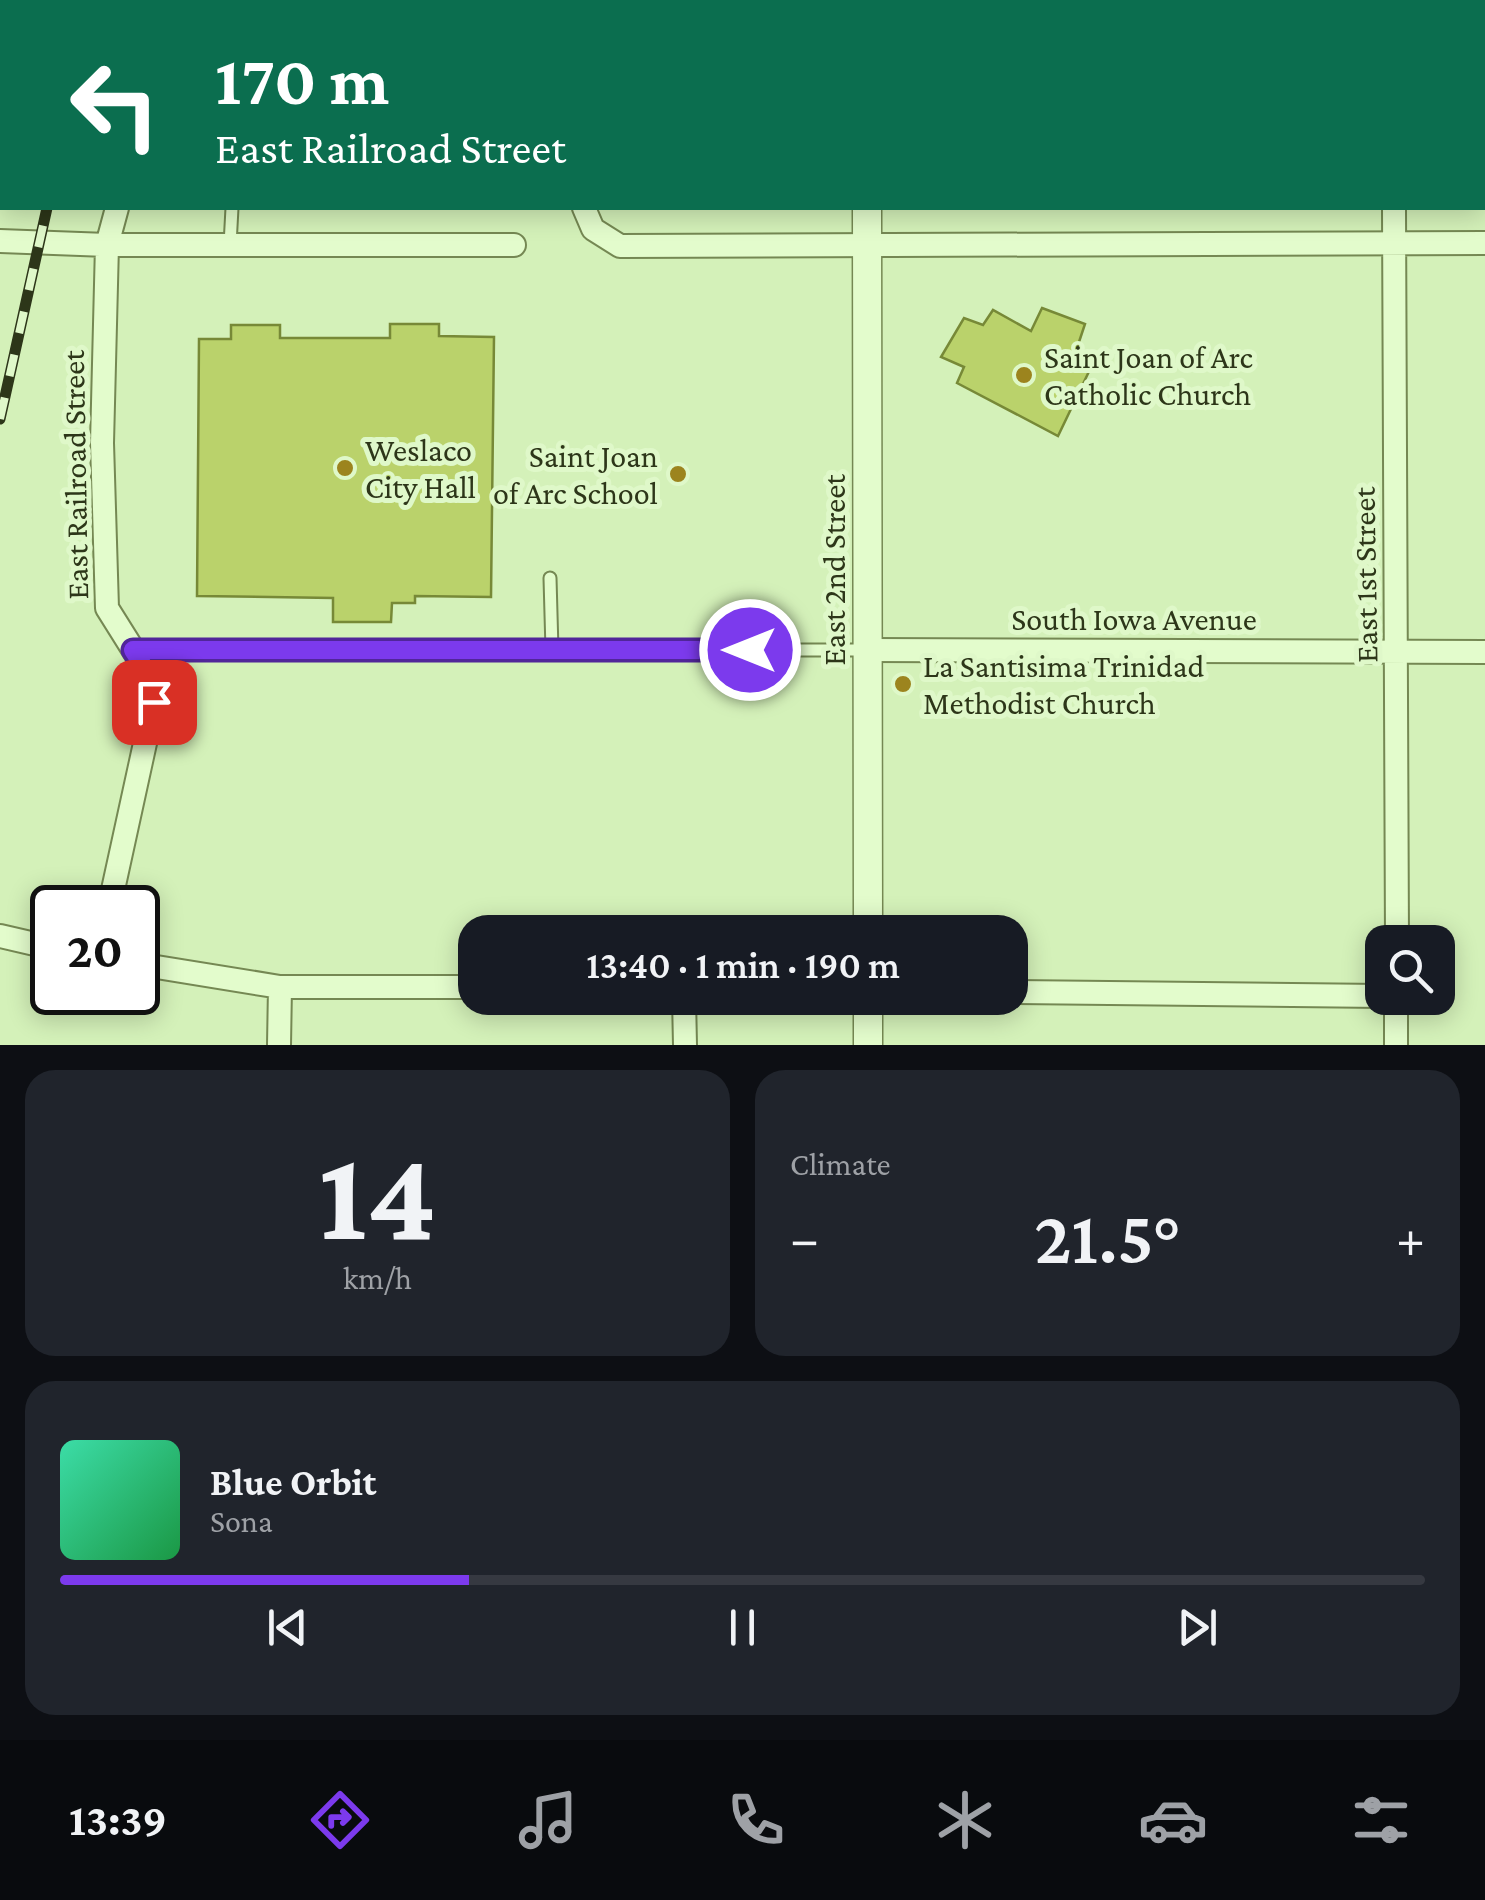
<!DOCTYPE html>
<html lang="en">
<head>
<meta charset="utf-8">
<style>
	body { margin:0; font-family:"Crimson Pro",serif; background:#20242c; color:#f1f3f6; height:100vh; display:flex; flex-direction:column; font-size:38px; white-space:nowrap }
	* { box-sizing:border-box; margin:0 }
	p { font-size:32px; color:#9ea1a6 }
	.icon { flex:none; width:55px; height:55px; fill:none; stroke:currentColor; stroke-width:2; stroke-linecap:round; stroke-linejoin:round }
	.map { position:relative; height:1045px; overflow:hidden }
	.drawer { display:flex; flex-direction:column; gap:25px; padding:25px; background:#0d0f14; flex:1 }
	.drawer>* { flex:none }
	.guide { position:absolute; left:0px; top:0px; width:1485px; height:210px; box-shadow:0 5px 25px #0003; background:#0b6e4f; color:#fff; overflow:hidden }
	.buttons { position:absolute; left:1365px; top:925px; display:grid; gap:20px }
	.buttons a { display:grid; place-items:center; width:90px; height:90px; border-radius:20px; background:#171b24; box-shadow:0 5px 25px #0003; font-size:50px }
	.speed { position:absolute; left:30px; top:885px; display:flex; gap:20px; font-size:50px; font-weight:700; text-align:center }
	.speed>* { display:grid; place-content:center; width:130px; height:130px; border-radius:50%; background:#171b24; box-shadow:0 5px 25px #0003; line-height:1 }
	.speed .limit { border:5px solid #111; border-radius:15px; background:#fff; color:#111 }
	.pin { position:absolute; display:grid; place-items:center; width:85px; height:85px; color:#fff; margin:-42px; border-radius:20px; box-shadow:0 5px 15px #0006 }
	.me { position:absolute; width:110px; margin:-55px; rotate:270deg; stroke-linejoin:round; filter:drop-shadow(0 0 8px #0008) }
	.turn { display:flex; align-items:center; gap:35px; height:210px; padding:0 50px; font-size:45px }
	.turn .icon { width:130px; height:130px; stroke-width:2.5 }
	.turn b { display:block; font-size:70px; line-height:85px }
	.big { font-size:75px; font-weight:600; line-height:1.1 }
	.drawer .widget { flex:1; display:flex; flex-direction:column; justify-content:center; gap:15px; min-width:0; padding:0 35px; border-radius:30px; background:#20242c }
	.drawer .dial { align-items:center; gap:0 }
	.dial b { font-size:130px; line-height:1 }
	.song { display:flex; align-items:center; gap:30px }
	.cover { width:120px; height:120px; border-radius:15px; background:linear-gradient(135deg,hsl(160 70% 55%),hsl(140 70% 35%)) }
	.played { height:10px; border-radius:5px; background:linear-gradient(90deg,#7c3aed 30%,#363941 30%) }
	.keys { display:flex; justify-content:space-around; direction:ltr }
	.heat { display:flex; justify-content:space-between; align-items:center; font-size:55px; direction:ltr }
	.drawer .tiles { flex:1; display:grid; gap:25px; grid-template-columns:1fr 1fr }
	.widget:last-child { grid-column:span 2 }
	.trip { position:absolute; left:458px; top:915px; width:570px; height:100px; border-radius:30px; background:#171b24; box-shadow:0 5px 25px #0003; font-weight:600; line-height:100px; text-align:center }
	.tab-bar { display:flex; height:160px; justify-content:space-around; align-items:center; background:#090b0e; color:#9ea1a6 }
	.tab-bar .icon { width:70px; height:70px }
	.tab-bar .active { color:#7c3aed }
	.tab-bar b { font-size:45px; color:#f1f3f6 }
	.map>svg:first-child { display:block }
	.building { fill:#bad26b; stroke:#778937; stroke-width:2.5 }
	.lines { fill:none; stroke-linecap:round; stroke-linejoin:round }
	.service-casing { stroke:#758853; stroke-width:15 }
	.minor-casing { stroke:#758853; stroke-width:26 }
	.tertiary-casing { stroke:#758853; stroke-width:31 }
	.primary-casing { stroke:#485528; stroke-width:39 }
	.service { stroke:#e3fccc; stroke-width:11 }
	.minor { stroke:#e3fccc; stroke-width:22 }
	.tertiary { stroke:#e3fccc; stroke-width:28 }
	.primary { stroke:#c1f98c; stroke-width:35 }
	.rail-casing { stroke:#2d3619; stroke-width:11 }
	.rail { stroke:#dff8c9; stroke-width:8; stroke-dasharray:22; stroke-linecap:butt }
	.route-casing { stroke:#51269a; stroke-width:25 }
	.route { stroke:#7c3aed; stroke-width:18 }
	.poi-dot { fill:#9c841e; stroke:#dff8c9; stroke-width:4 }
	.labels { text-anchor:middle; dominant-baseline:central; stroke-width:10; stroke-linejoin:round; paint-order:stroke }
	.poi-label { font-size:32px; fill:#2d3619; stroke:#dff8c9; text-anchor:start }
	.street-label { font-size:32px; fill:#2d3619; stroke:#dff8c9 }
</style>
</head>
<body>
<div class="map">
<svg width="1485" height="1045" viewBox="0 0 1485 1045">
	<rect width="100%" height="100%" fill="#d4f1b9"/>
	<path class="building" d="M1042 308 1085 324 1076 351 1094 361 1058 436 957 383 964 367 941 357 964 318 983 325 993 310 1031 331Z
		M390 324H439V336L494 337 491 597 415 596V603H392L391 622H333V598L197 596 199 339H231V325H280V338H390Z"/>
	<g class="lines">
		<defs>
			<path id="service" d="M239 2V0
				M230 245 232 208
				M550 578 552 650
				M133 650H865"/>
			<path id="minor" d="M581 0V2
				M171 2 172 0
				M1394 2V0
				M584 208 593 229 620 246 1485 243
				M1394 208 1397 942
				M0 241 107 245H514
				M869 650 1485 652
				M109 908 154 702 144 667 107 608 102 443 107 245 117 208
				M0 936 52 948
				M138 964 280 987H475
				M1010 992 1382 996
				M684 998 685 1045
				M279 1045 280 987
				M1396 1045V998"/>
			<path id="tertiary" d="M866 0V2
				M867 208 868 932
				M868 998V1045"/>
			<path id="primary" d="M18 2V0
				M0 83 2 72"/>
		</defs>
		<use href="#service" class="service-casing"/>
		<use href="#minor" class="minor-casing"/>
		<use href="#tertiary" class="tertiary-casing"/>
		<use href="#primary" class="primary-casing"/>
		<use href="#service" class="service"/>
		<use href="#minor" class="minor"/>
		<use href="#tertiary" class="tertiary"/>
		<use href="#primary" class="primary"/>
		<defs>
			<path id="rail" d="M93 2 94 0
				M0 419 47 208"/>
		</defs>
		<use href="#rail" class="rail-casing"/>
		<use href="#rail" class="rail"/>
	</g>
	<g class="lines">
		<defs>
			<path id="route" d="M154 702 144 667 133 650H750"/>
		</defs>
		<use href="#route" class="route-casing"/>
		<use href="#route" class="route"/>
	</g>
	<g class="poi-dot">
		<circle cx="1024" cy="375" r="10"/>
		<circle cx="345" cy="468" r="10"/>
		<circle cx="678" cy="474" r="10"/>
		<circle cx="903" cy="684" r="10"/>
	</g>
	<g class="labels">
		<g class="poi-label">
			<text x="1044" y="357">Saint Joan of Arc<tspan x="1044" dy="37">Catholic Church</tspan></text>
			<text x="365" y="450">Weslaco<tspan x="365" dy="37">City Hall</tspan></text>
			<text x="658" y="456" text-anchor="end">Saint Joan<tspan x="658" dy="37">of Arc School</tspan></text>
			<text x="923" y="666">La Santisima Trinidad<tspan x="923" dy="37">Methodist Church</tspan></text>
		</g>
		<g class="street-label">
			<text transform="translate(75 475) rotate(-91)">East Railroad Street</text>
			<text transform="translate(834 570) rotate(-90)">East 2nd Street</text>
			<text transform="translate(1365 575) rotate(-91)">East 1st Street</text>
			<text x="1134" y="619">South Iowa Avenue</text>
		</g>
	</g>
</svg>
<div class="buttons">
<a><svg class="icon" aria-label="search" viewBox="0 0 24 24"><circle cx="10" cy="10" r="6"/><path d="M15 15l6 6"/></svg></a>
</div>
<div class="speed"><div class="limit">20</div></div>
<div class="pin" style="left:154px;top:702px;background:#d93025"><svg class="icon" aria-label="arrive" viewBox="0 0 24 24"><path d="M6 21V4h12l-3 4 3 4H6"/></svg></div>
<svg class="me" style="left:750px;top:650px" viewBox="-20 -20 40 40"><circle r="17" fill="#7c3aed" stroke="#fff" stroke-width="3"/><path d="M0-11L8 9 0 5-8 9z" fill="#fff"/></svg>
<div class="trip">13:40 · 1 min · 190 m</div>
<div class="guide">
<div class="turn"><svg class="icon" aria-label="left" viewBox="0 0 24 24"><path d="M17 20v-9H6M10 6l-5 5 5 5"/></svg><div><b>170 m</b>East Railroad Street</div></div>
</div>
</div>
<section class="drawer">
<div class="tiles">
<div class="widget dial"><b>14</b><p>km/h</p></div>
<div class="widget"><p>Climate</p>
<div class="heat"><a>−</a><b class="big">21.5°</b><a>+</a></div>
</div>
<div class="widget">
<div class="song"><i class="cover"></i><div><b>Blue Orbit</b><p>Sona</p></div></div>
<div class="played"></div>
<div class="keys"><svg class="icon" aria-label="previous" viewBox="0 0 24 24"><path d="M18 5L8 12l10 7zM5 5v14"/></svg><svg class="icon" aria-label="pause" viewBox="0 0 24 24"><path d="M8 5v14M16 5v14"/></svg><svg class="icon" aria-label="next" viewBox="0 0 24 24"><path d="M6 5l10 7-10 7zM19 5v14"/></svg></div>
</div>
</div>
</section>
<nav class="tab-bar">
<b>13:39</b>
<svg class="icon active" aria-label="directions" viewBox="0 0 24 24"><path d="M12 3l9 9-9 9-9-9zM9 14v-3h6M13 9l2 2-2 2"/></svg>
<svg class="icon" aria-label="music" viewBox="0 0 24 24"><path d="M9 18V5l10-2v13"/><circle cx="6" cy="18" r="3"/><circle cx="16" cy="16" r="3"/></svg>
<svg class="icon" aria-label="phone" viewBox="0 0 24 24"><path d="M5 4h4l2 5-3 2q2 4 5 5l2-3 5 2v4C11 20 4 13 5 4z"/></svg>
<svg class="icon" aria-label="climate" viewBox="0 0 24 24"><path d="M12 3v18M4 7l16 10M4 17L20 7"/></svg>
<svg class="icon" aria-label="car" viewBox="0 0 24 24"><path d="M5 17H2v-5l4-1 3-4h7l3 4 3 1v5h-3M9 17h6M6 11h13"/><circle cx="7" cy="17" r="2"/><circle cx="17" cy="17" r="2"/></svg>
<svg class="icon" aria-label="filters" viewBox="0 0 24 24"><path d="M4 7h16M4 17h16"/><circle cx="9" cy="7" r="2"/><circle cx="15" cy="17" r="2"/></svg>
</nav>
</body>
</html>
